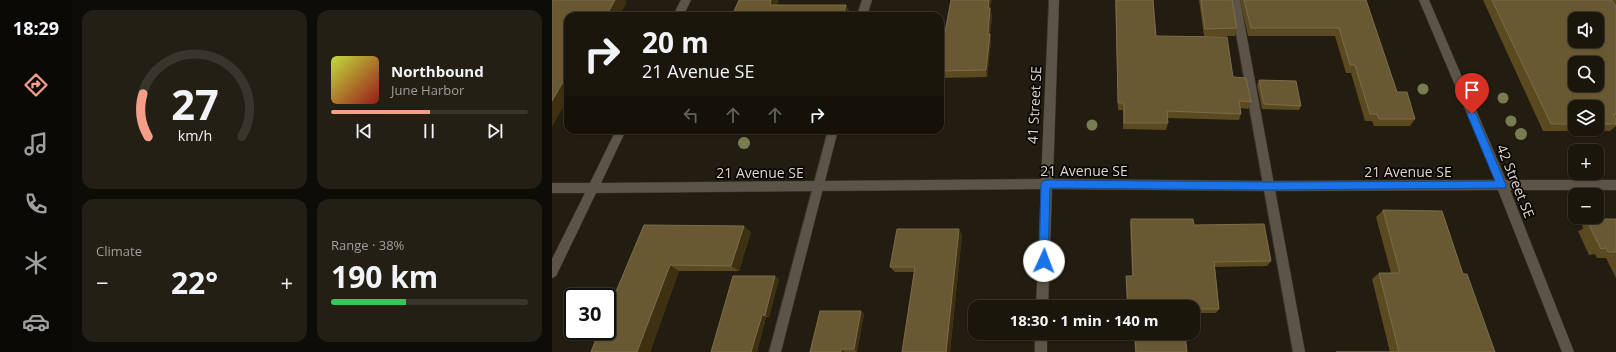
<!DOCTYPE html>
<html lang="en">
<head>
<meta charset="utf-8">
<style>
	body { margin:0; font-family:"Open Sans",sans-serif; background:#231f15; color:#f1f3f6; height:100vh; display:flex; flex-direction:column; font-size:15px; white-space:nowrap }
	* { box-sizing:border-box; margin:0 }
	p { font-size:13px; color:#9f9f9d }
	.icon { flex:none; width:22px; height:22px; fill:none; stroke:currentColor; stroke-width:2; stroke-linecap:round; stroke-linejoin:round }
	.map { position:relative; flex:1; overflow:hidden }
	.panel { display:flex; flex-direction:column; gap:10px; padding:10px; background:#0e0c07; width:480px }
	.panel>* { flex:none }
	.hud { position:absolute; left:12px; top:12px; width:380px; height:122px; border-radius:12px; box-shadow:0 1px 3px #0004,0 0 0 1px #38352d; background:#1a160c; color:#f1f3f6; overflow:hidden }
	.fabs { position:absolute; left:1016px; top:12px; display:grid; gap:8px }
	.fabs a { display:grid; place-items:center; width:36px; height:36px; border-radius:8px; background:#1a160c; box-shadow:0 1px 3px #0004,0 0 0 1px #38352d; font-size:20px }
	.speed { position:absolute; left:12px; top:288px; display:flex; gap:8px; font-size:20px; font-weight:700; text-align:center }
	.speed>* { display:grid; place-content:center; width:52px; height:52px; border-radius:50%; background:#1a160c; box-shadow:0 1px 3px #0004,0 0 0 1px #38352d; line-height:1 }
	.speed .limit { border:2px solid #111; border-radius:6px; background:#fff; color:#111 }
	.pin { position:absolute; display:grid; place-items:center; width:34px; height:34px; color:#fff; margin:-41px -17px; border-radius:50% 50% 50% 0; rotate:-45deg; box-shadow:0 0 4px #0007 }
	.pin .icon { rotate:45deg }
	.me { position:absolute; width:44px; margin:-22px; rotate:2deg; stroke-linejoin:round; filter:drop-shadow(0 0 3px #0008) }
	.turn { display:flex; align-items:center; gap:14px; height:84px; padding:0 12px; font-size:18px }
	.turn .icon { width:52px; height:52px; stroke-width:2.5 }
	.turn b { display:block; font-size:28px; line-height:34px }
	.lanes { display:flex; align-items:center; height:38px; padding:0 12px; background:#0003; justify-content:center; gap:20px; direction:ltr }
	.lanes .off { opacity:.35 }
	.big { font-size:30px; font-weight:700; line-height:1.1 }
	.panel .widget { flex:1; display:flex; flex-direction:column; justify-content:center; gap:6px; min-width:0; padding:0 14px; border-radius:12px; background:#231f15 }
	.panel .dial { align-items:center; gap:0 }
	.dial svg { height:104px; overflow:visible; fill:none; stroke:#38352d; stroke-width:7; stroke-linecap:round; text-anchor:middle }
	.dial text { fill:#f1f3f6; stroke:none }
	.song { display:flex; align-items:center; gap:12px }
	.cover { width:48px; height:48px; border-radius:6px; background:linear-gradient(135deg,hsl(70 70% 55%),hsl(0 70% 35%)) }
	.played { height:4px; border-radius:2px; background:linear-gradient(90deg,#f49e89 50%,#38352d 50%) }
	.keys { display:flex; justify-content:space-around; direction:ltr }
	.heat { display:flex; justify-content:space-between; align-items:center; font-size:22px; direction:ltr }
	.charge { height:6px; border-radius:3px; background:linear-gradient(90deg,#34c759 38%,#38352d 0) }
	.panel .tiles { flex:1; display:grid; gap:10px; grid-template-columns:repeat(2,1fr) }
	.trip { position:absolute; left:416px; top:300px; width:232px; height:40px; border-radius:12px; background:#1a160c; box-shadow:0 1px 3px #0004,0 0 0 1px #38352d; font-weight:700; line-height:40px; text-align:center }
	main { display:flex; flex:1; min-height:0 }
	.dock { display:flex; flex-direction:column; width:72px; justify-content:space-around; align-items:center; background:#0a0905; color:#9f9f9d }
	.dock .icon { width:28px; height:28px }
	.dock .active { color:#f49e89 }
	.dock b { font-size:18px; color:#f1f3f6 }
	.map>svg:first-child { display:block }
	.lines { fill:none; stroke-linecap:round; stroke-linejoin:round }
	.service-casing { stroke:#3a352f; stroke-width:1 }
	.minor-casing { stroke:#3a352f; stroke-width:1 }
	.service { fill:#5c5547; fill-rule:evenodd }
	.minor { fill:#5c5547; fill-rule:evenodd }
	.tree { fill:#777d51 }
	.wall { fill:#5b4a20; fill-rule:evenodd }
	.shaded-wall { fill:#3e3112 }
	.building { fill:#695933; stroke:#7b6d4c; fill-rule:evenodd }
	.route { fill:#1a73e8; stroke:#114b97 }
	.labels { text-anchor:middle; dominant-baseline:central; stroke-width:3.5; stroke-linejoin:round; paint-order:stroke }
	.street-label { font-size:14px; fill:#dcd8d0; stroke:#0a0704 }
</style>
</head>
<body>
<main>
<nav class="dock">
<b>18:29</b>
<svg class="icon active" aria-label="directions" viewBox="0 0 24 24"><path d="M12 3l9 9-9 9-9-9zM9 14v-3h6M13 9l2 2-2 2"/></svg>
<svg class="icon" aria-label="music" viewBox="0 0 24 24"><path d="M9 18V5l10-2v13"/><circle cx="6" cy="18" r="3"/><circle cx="16" cy="16" r="3"/></svg>
<svg class="icon" aria-label="phone" viewBox="0 0 24 24"><path d="M5 4h4l2 5-3 2q2 4 5 5l2-3 5 2v4C11 20 4 13 5 4z"/></svg>
<svg class="icon" aria-label="climate" viewBox="0 0 24 24"><path d="M12 3v18M4 7l16 10M4 17L20 7"/></svg>
<svg class="icon" aria-label="car" viewBox="0 0 24 24"><path d="M5 17H2v-5l4-1 3-4h7l3 4 3 1v5h-3M9 17h6M6 11h13"/><circle cx="7" cy="17" r="2"/><circle cx="17" cy="17" r="2"/></svg>
</nav>
<section class="panel">
<div class="tiles">
<div class="widget dial"><svg viewBox="0 0 100 80">
<path d="M14 69A42 42 0 1 1 86 69"/>
<path d="M14 69A42 42 0 0 1 10 36" stroke="#f49e89"/>
<text x="50" y="56" font-size="32" font-weight="700">27</text>
<text x="50" y="72" font-size="11">km/h</text>
</svg></div>
<div class="widget">
<div class="song"><i class="cover"></i><div><b>Northbound</b><p>June Harbor</p></div></div>
<div class="played"></div>
<div class="keys"><svg class="icon" aria-label="previous" viewBox="0 0 24 24"><path d="M18 5L8 12l10 7zM5 5v14"/></svg><svg class="icon" aria-label="pause" viewBox="0 0 24 24"><path d="M8 5v14M16 5v14"/></svg><svg class="icon" aria-label="next" viewBox="0 0 24 24"><path d="M6 5l10 7-10 7zM19 5v14"/></svg></div>
</div>
<div class="widget"><p>Climate</p>
<div class="heat"><a>−</a><b class="big">22°</b><a>+</a></div>
</div>
<div class="widget"><p>Range · 38%</p><b class="big">190 km</b><div class="charge"></div></div>
</div>
</section>
<div class="map">
<svg width="1064" height="352" viewBox="0 0 1064 352">
	<rect width="100%" height="100%" fill="#221d10"/>
	<g class="lines">
		<defs>
			<path id="service" d="M310 0H320L315 16H305Z
				M678 0H688L753 352H741Z
				M276 130H286L229 352H217Z"/>
			<path id="minor" d="M129 0H139L131 16H121Z
				M497 0H507L501 179 717 181 943 180 867 0H877L954 180H1064V190H958L1022 352H1010L946 190 717 191 500 189 496 307H484L489 189 44 193 4 276 0 278V259L33 193H0V183H38L64 130H74L49 183 489 179Z
				M483 333H495V352H483Z"/>
		</defs>
		<use href="#service" class="service-casing"/>
		<use href="#minor" class="minor-casing"/>
		<use href="#service" class="service"/>
		<use href="#minor" class="minor"/>
	</g>
	<g class="tree">
		<circle cx="871" cy="89" r="5.5"/>
		<circle cx="951" cy="98" r="5.5"/>
		<circle cx="959" cy="121" r="5.5"/>
		<circle cx="540" cy="125" r="5.5"/>
		<circle cx="969" cy="134" r="6"/>
		<circle cx="192" cy="143" r="6"/>
	</g>
	<path class="wall" d="M563 0H601L604 36 681 77 699 102 696 109 688 108 689 114 687 120 615 118 616 123 614 130 571 129V110H566Z
		M647 0H680L685 28 683 36H652Z
		M688 0H814L845 92 863 119 858 126H822L820 121H813L799 73H794L783 36H696Z
		M931 0H1060L1064 6V126L1058 131H991ZM1023 107H1045V129H1023Z
		M1061 0H1064V5Z
		M438 8 440 16 438 34 439 42 435 77 388 78V32H393Z
		M707 80 749 106 747 110 710 109 705 85Z
		M831 210 911 274 943 352H783H838L820 279 827 273H839L824 217Z
		M579 219 642 225 719 261 715 266 663 267 667 309 664 313H641V307H575L574 281V276H580L578 224Z
		M1041 219H1064V278L1054 258H1045L1043 254 1037 255 1026 231 1031 229 1030 225Z
		M92 225 199 232 187 271H127L98 352Z
		M410 235 398 352H350L362 272H343L338 267Z
		M227 279 217 317H214L205 352H159Z
		M312 313 305 352H258Z
		M582 333H633L635 352H583Z"/>
	<path class="shaded-wall" d="M63 0H74L73 1 75 2 67 16H54Z
		M219 0H227L222 12 218 5Z
		M437 0H440L438 8 440 16 437 42 436 34V8Z
		M294 5 298 12 297 16H291Z
		M438 34 439 42 435 77 434 70Z
		M16 73V98L0 127V101Z
		M192 226 199 232 187 271 179 266Z
		M407 229 410 235 398 352H394Z
		M118 265 127 271 98 352H85Z
		M223 276 227 279 217 317 213 315Z
		M309 311 312 313 305 352 302 349Z
		M210 315 214 317 205 352H199Z
		M289 349 293 352H289Z"/>
	<path class="building" d="M0 0H63L54 16H16V73L0 101Z
		M187 0H219L218 5H294L291 16H180Z
		M399 0H437L436 8H438L436 34H438L434 70 388 71V32H393Z
		M564 0H601L604 36 675 37 681 77 694 78 699 102 687 101 689 114 615 111 616 123H572V103H566Z
		M649 0H680L685 28 653 29Z
		M692 0H814L845 92H855L863 119H827L825 114H818L803 65H798L787 28H699Z
		M940 0H1060L1064 6V115L1061 114 1064 119V124H1045V107H1023V124H999ZM1023 19H1045V41H1023ZM1023 63H1045V85H1023Z
		M707 80 744 81 749 106 712 104Z
		M831 210 890 211 911 274H915L943 352H784H847L827 273H848Z
		M579 219H641L642 225 712 224 719 261 662 262 667 309H641V307H576L574 276H581Z
		M1041 219H1064V252H1056L1054 248 1049 249 1037 225H1044Z
		M92 225 192 226 179 266 118 265 85 352H39L47 331H55V313Z
		M345 229H407L394 352H350L363 267H338Z
		M181 276H223L213 315H210L199 352H159Z
		M268 311H309L302 349H289V352H258Z
		M583 333H633L635 352H584Z"/>
	<path class="route" d="M920 111 924 114 954 185 953 188 717 190 498 188 496 261 495 264 492 266 488 264 487 261 489 184 491 181 494 180 717 182 943 181 915 114Z"/>
	<g class="labels">
		<g class="street-label">
			<text transform="translate(482 105) rotate(-87)">41 Street SE</text>
			<text x="532" y="170">21 Avenue SE</text>
			<text x="856" y="171">21 Avenue SE</text>
			<text x="208" y="172">21 Avenue SE</text>
			<text transform="translate(964 181) rotate(68)">42 Street SE</text>
		</g>
	</g>
</svg>
<div class="fabs">
<a><svg class="icon" aria-label="sound" viewBox="0 0 24 24"><path d="M4 9h4l5-4v14l-5-4H4zM17 9q2 3 0 6"/></svg></a>
<a><svg class="icon" aria-label="search" viewBox="0 0 24 24"><circle cx="10" cy="10" r="6"/><path d="M15 15l6 6"/></svg></a>
<a><svg class="icon" aria-label="layers" viewBox="0 0 24 24"><path d="M12 4l9 5-9 5-9-5zM3 14l9 5 9-5"/></svg></a>
<a>+</a>
<a>−</a>
</div>
<div class="speed"><div class="limit">30</div></div>
<div class="pin" style="left:920px;top:114px;background:#d93025"><svg class="icon" aria-label="arrive" viewBox="0 0 24 24"><path d="M6 21V4h12l-3 4 3 4H6"/></svg></div>
<svg class="me" style="left:492px;top:261px" viewBox="-20 -20 40 40"><circle r="19" fill="#fff"/><path d="M0-13L10 11 0 6-10 11z" fill="#1a73e8"/></svg>
<div class="trip">18:30 · 1 min · 140 m</div>
<div class="hud">
<div class="turn"><svg class="icon" aria-label="right" viewBox="0 0 24 24"><path d="M7 20v-9h11M14 6l5 5-5 5"/></svg><div><b>20 m</b>21 Avenue SE</div></div>
<div class="lanes"><svg class="icon off" aria-label="left" viewBox="0 0 24 24"><path d="M17 20v-9H6M10 6l-5 5 5 5"/></svg><svg class="icon off" aria-label="ahead" viewBox="0 0 24 24"><path d="M12 20V5M6 11l6-6 6 6"/></svg><svg class="icon off" aria-label="ahead" viewBox="0 0 24 24"><path d="M12 20V5M6 11l6-6 6 6"/></svg><svg class="icon" aria-label="right" viewBox="0 0 24 24"><path d="M7 20v-9h11M14 6l5 5-5 5"/></svg></div>
</div>
</div>
</main>
</body>
</html>
